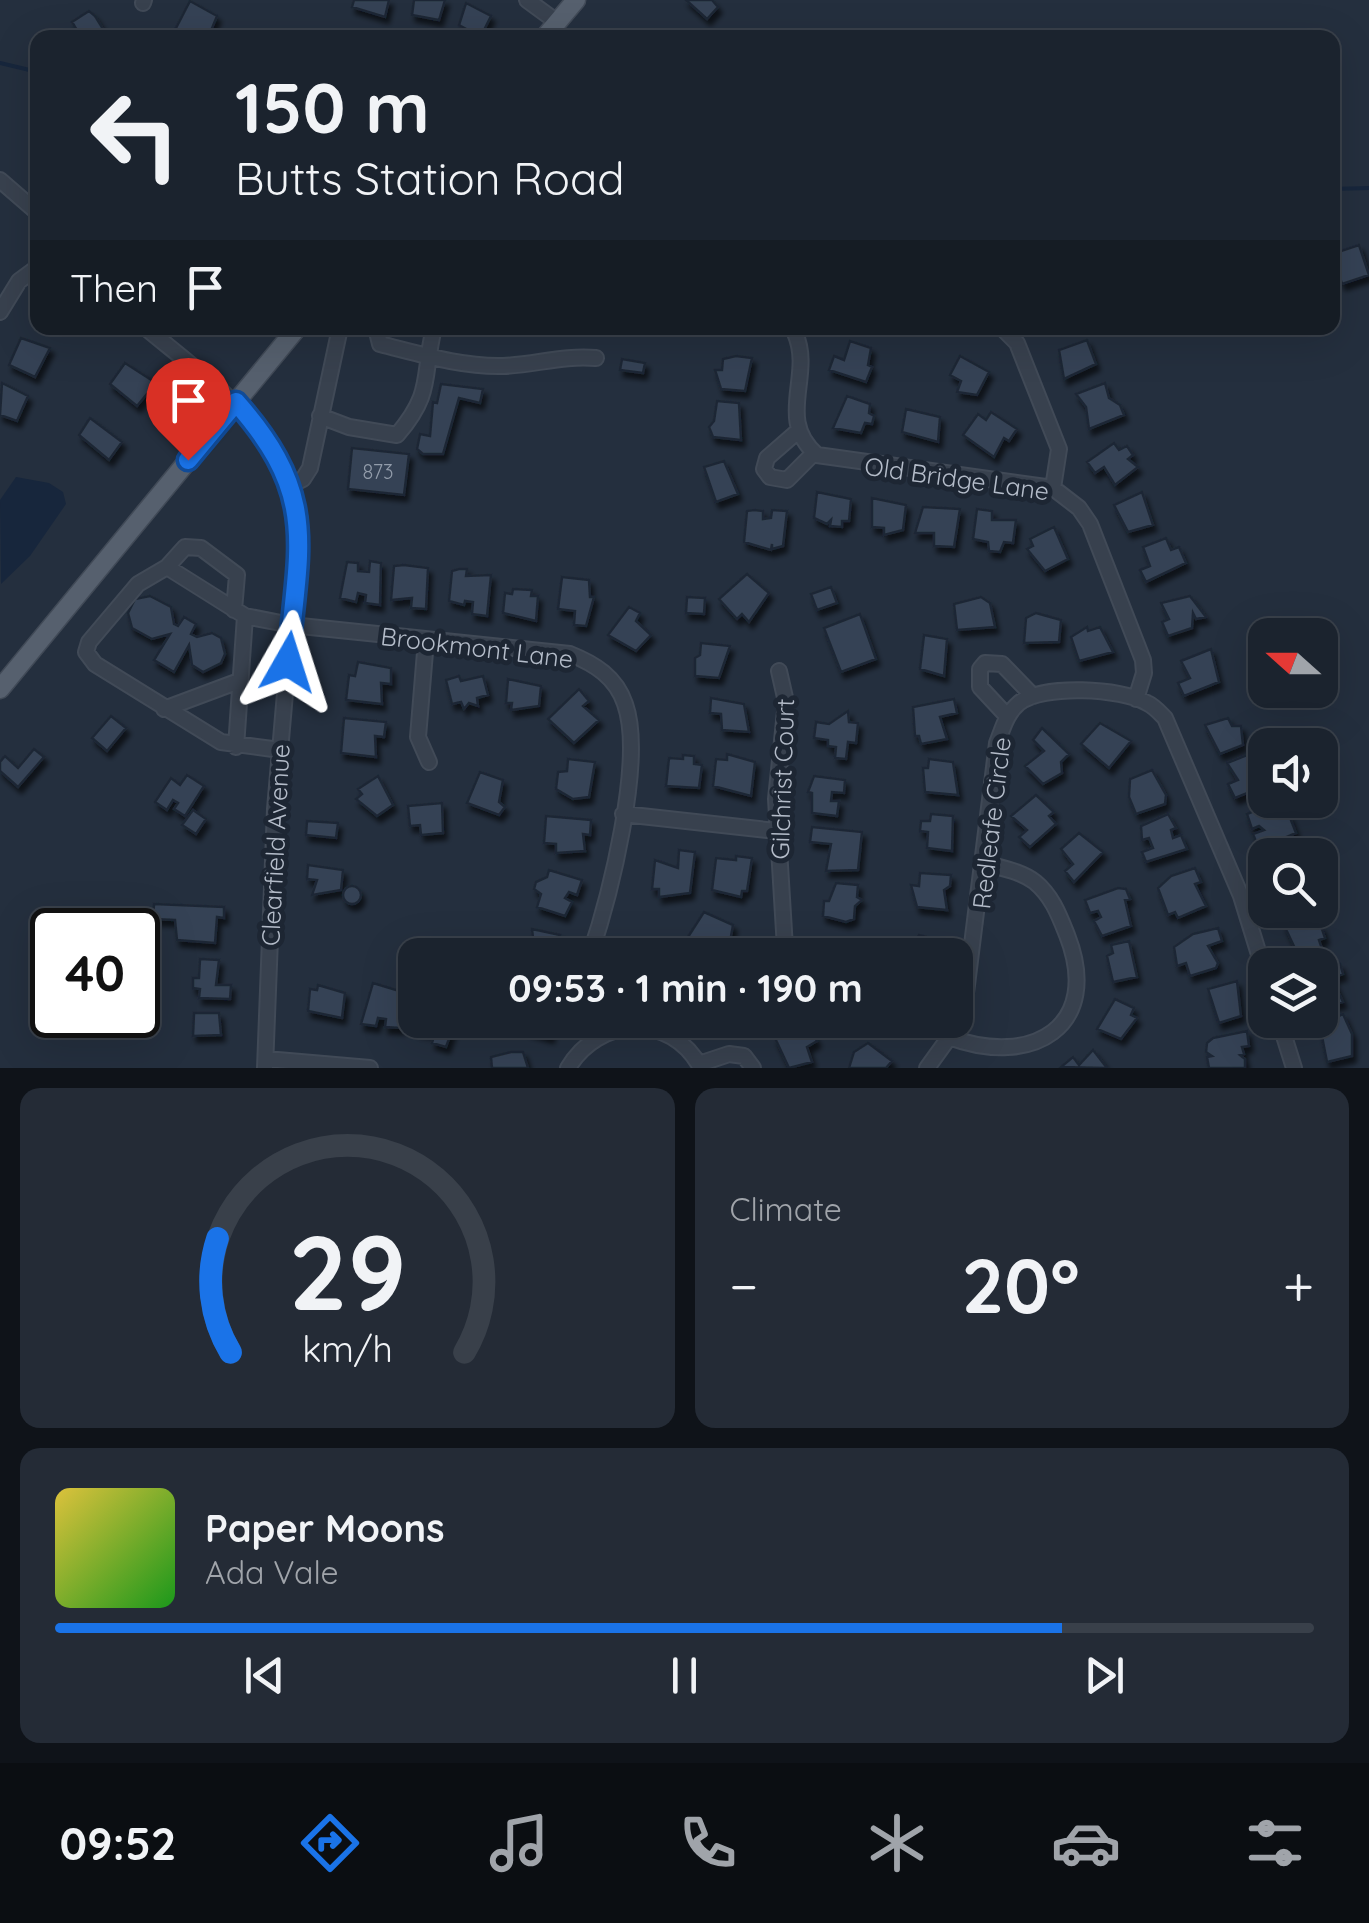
<!DOCTYPE html>
<html lang="en">
<head>
<meta charset="utf-8">
<style>
	body { margin:0; font-family:Quicksand,sans-serif; background:#242b36; color:#f1f3f6; height:100vh; display:flex; flex-direction:column; font-size:38px; white-space:nowrap }
	* { box-sizing:border-box; margin:0 }
	p { font-size:32px; color:#a0a4aa }
	.icon { flex:none; width:55px; height:55px; fill:none; stroke:currentColor; stroke-width:2; stroke-linecap:round; stroke-linejoin:round }
	.map { position:relative; height:1068px; overflow:hidden }
	.drawer { display:flex; flex-direction:column; gap:20px; padding:20px; background:#0f1319; flex:1 }
	.drawer>* { flex:none }
	.banner { position:absolute; left:30px; top:30px; width:1310px; height:305px; border-radius:20px; box-shadow:0 10px 40px #0002,0 0 0 2px #39404a; background:#1b232e; color:#f1f3f6; overflow:hidden }
	.needle { width:65px; rotate:291deg }
	.tools { position:absolute; left:1248px; top:618px; display:grid; gap:20px }
	.tools a { display:grid; place-items:center; width:90px; height:90px; border-radius:20px; background:#1b232e; box-shadow:0 10px 40px #0002,0 0 0 2px #39404a; font-size:50px }
	.speed { position:absolute; left:30px; top:908px; display:flex; gap:20px; font-size:50px; font-weight:700; text-align:center }
	.speed>* { display:grid; place-content:center; width:130px; height:130px; border-radius:50%; background:#1b232e; box-shadow:0 10px 40px #0002,0 0 0 2px #39404a; line-height:1 }
	.speed .limit { border:5px solid #111; border-radius:15px; background:#fff; color:#111 }
	.pin { position:absolute; display:grid; place-items:center; width:85px; height:85px; color:#fff; margin:-102px -42px; border-radius:50% 50% 50% 0; rotate:-45deg; box-shadow:0 0 10px #0007 }
	.pin .icon { rotate:45deg }
	.me { position:absolute; width:110px; margin:-55px; rotate:6deg; stroke-linejoin:round; filter:drop-shadow(0 0 8px #0008) }
	.turn { display:flex; align-items:center; gap:35px; height:210px; padding:0 40px; font-size:45px }
	.turn .icon { width:130px; height:130px; stroke-width:2.5 }
	.turn b { display:block; font-size:70px; line-height:85px }
	.then { display:flex; align-items:center; height:95px; padding:0 40px; background:#0003; gap:20px; font-size:38px }
	.big { font-size:75px; font-weight:800; line-height:1.1 }
	.drawer .card { flex:1; display:flex; flex-direction:column; justify-content:center; gap:15px; min-width:0; padding:0 35px; border-radius:20px; background:#242b36 }
	.drawer .dial { align-items:center; gap:0 }
	.dial svg { height:260px; overflow:visible; fill:none; stroke:#39404a; stroke-width:7; stroke-linecap:round; text-anchor:middle }
	.dial text { fill:#f1f3f6; stroke:none }
	.song { display:flex; align-items:center; gap:30px }
	.cover { width:120px; height:120px; border-radius:15px; background:linear-gradient(135deg,hsl(50 70% 55%),hsl(120 70% 35%)) }
	.played { height:10px; border-radius:5px; background:linear-gradient(90deg,#1a73e8 80%,#39404a 80%) }
	.keys { display:flex; justify-content:space-around; direction:ltr }
	.heat { display:flex; justify-content:space-between; align-items:center; font-size:55px; direction:ltr }
	.drawer .tiles { flex:1; display:grid; gap:20px; grid-template-columns:1fr 1fr }
	.card:last-child { grid-column:span 2 }
	.trip { position:absolute; left:398px; top:938px; width:575px; height:100px; border-radius:20px; background:#1b232e; box-shadow:0 10px 40px #0002,0 0 0 2px #39404a; font-weight:800; line-height:100px; text-align:center }
	.tab-bar { display:flex; height:160px; justify-content:space-around; align-items:center; background:#0b0e12; color:#a0a4aa }
	.tab-bar .icon { width:70px; height:70px }
	.tab-bar .active { color:#1a73e8 }
	.tab-bar b { font-size:45px; color:#f1f3f6 }
	.map>svg:first-child { display:block }
	.water { fill:#17263c }
	.lines { fill:none; stroke-linecap:round; stroke-linejoin:round }
	.stream { stroke:#17263c; stroke-width:4 }
	.building { fill:#364354; stroke:#1f2835; stroke-width:2.5; filter:url(#shadow) }
	.minor-casing { stroke:#414a57; stroke-width:18 }
	.major-casing { stroke:#414a57; stroke-width:21 }
	.minor { stroke:#38414e; stroke-width:14 }
	.major { stroke:#56606e; stroke-width:18 }
	.route-casing { stroke:#114b97; stroke-width:25 }
	.route { stroke:#1a73e8; stroke-width:18 }
	.labels { text-anchor:middle; dominant-baseline:central; stroke-width:10; stroke-linejoin:round; paint-order:stroke }
	.number-label { font-size:20px; fill:#929caa }
	.street-label { font-size:25px; fill:#b4bcc9; stroke:#1d2633 }
</style>
</head>
<body>
<div class="map">
<svg width="1369" height="1068" viewBox="0 0 1369 1068">
	<defs>
		<filter id="shadow"><feDropShadow dx="3.5" dy="6" stdDeviation="2.5" flood-color="#0009"/></filter>
	</defs>
	<rect width="100%" height="100%" fill="#242f3e"/>
	<path class="water" d="M16 477 49 483 63 492 66 504 30 556 1 584 0 500Z"/>
	<g class="lines">
		<path class="stream" d="M0 63 38 72
			M1332 189 1369 188"/>
	</g>
	<path class="building" d="M354 0H389L385 17 352 7Z
		M414 0H445L439 20 412 15Z
		M686 0H712L718 7 707 19Z
		M190 1 217 16 208 38H185L174 32Z
		M466 3 491 16 481 36 469 38 468 30 459 25Z
		M89 11 95 16 108 37H81L72 22Z
		M1359 245 1369 275 1342 284 1332 254Z
		M21 338 50 348 35 377 9 365Z
		M1087 340 1096 364 1064 379 1059 350Z
		M850 341 871 348 868 365 872 367 866 382 829 370 834 356 844 360Z
		M736 356 752 358 745 391 721 389 715 370H722L723 359Z
		M960 356 989 372 977 395 957 392 961 381 950 375Z
		M622 359 645 363 643 373 620 370Z
		M125 363 156 383 137 406 110 384Z
		M2 383 28 396 17 421 0 415Z
		M1105 383 1109 398 1120 405 1124 415 1089 429 1086 407 1076 394Z
		M441 384 483 389 480 403 459 398 443 454H423L417 449 420 434 430 436 433 402 437 403Z
		M847 396 870 404 869 413 874 416 872 424 865 423 861 433 833 428Z
		M717 401 739 403 741 440 713 437 709 427 714 421Z
		M906 409 940 417 938 442 902 432Z
		M991 412 1017 429 1009 441 1004 438 994 457 963 435 978 414 986 420Z
		M90 418 122 442 109 460 79 435Z
		M1114 443 1119 450 1127 446 1133 455 1128 459 1138 467 1115 485 1104 467 1095 473 1087 462Z
		M352 448 409 454 404 495 348 489Z
		M724 461 738 494 716 502 704 467Z
		M817 492 851 499 849 521H842V527L830 526 831 520 827 524 814 518Z
		M1142 492 1153 525 1128 532 1114 505Z
		M872 498 906 505 903 530 884 535V528L872 527Z
		M923 507 960 509 954 547 934 546V533H915Z
		M977 509 992 511V520H1016L1013 543 1004 542 1000 552 989 551 988 542 973 539Z
		M754 510 763 511V519L771 518 772 510 787 511 783 546 772 549V544L771 550 744 542 747 511Z
		M1054 527 1068 559 1045 571 1027 549 1033 546 1030 539Z
		M1166 538 1171 550 1179 547 1186 563 1146 582 1140 570 1150 566 1143 547Z
		M370 561 381 563 380 605 365 603 366 595 358 593 356 602 340 598 347 562 358 563V571L369 572Z
		M404 565 428 568 426 609 411 608 412 598 391 600 394 566Z
		M459 569H467L466 576 491 575 487 616 472 614 473 602 465 601 464 605 449 601 452 571Z
		M747 574 769 593 749 622 742 614 737 619 719 599Z
		M562 577 589 580 590 597H594L586 626 574 625 575 611 558 609Z
		M831 587 837 603 817 610 811 594Z
		M513 589 532 590 531 596H538L536 621 503 613 505 593 512 594Z
		M150 596 171 607 174 624 178 626 184 617 196 624 191 634 197 637 212 633 221 638 225 654 221 663 203 672 192 665 189 645 174 672 154 660 170 634 152 639 132 628 128 613 135 599Z
		M1190 596 1206 617 1196 619 1193 613 1192 628 1168 636 1162 622 1169 619 1161 603Z
		M687 597 705 598 704 614 686 613Z
		M981 597 990 603 995 627 957 630 954 604Z
		M629 607 640 613 636 621 651 635 636 651 608 635Z
		M1036 613 1061 620 1059 642 1024 643 1026 618Z
		M860 614 876 659 841 672 824 628Z
		M1087 627 1088 631 1100 627 1113 652 1079 661 1071 637Z
		M924 635 947 639 944 676 920 669Z
		M701 643 730 646 719 678 695 676V658L700 655Z
		M1211 649 1219 682 1184 696 1178 683 1190 678 1181 661Z
		M358 662 391 668V684L381 683 382 704 346 700 349 675 355 676Z
		M459 676 461 681 483 676 488 695 477 698 478 706 469 703 464 709 461 702 452 704 446 680Z
		M508 679 541 686 539 706 511 710 512 703H506Z
		M579 689 589 701 583 706 599 720 574 743 548 719Z
		M711 698 744 704 749 732 722 730 721 714 710 713Z
		M954 699 957 713 940 717 947 739 921 744 919 736H915L913 707Z
		M848 711 849 722 858 723 856 743 848 742 846 759 835 758 836 747 828 746V740L814 738 816 722 829 724Z
		M111 716 126 728 107 751 92 738Z
		M344 718 386 722 384 737 375 736 376 757 341 753Z
		M1228 718 1232 726H1241L1243 745 1220 754 1205 725Z
		M1100 723 1131 741 1109 768 1081 744Z
		M1042 728 1069 754 1061 762 1062 773 1043 784 1025 766 1044 751 1033 740Z
		M34 749 44 757 18 787 0 771V762L5 756 18 768Z
		M1257 751 1265 762V786L1235 798 1228 784 1238 780 1227 763Z
		M727 754 755 762 751 796 713 786 716 759 727 760Z
		M683 755 694 756V764L702 765 699 788 666 786 669 758 683 759Z
		M568 759 595 762 589 797 573 799 556 789 558 772 567 771Z
		M929 759 953 762 958 795 925 792 923 768H928Z
		M1152 770 1166 795 1165 804 1136 814 1129 797 1130 779Z
		M480 772 503 780 499 802 505 807 499 815 467 803Z
		M187 775 204 786 185 816 174 809 178 803 173 800 167 810 155 802 171 778 180 785Z
		M378 776 393 805 377 816 356 799 362 794 358 789Z
		M814 776 845 780 844 793 832 792 831 801H839L837 816 812 813V793L808 792Z
		M1036 795 1054 812 1049 816 1056 824 1030 847 1019 837 1027 830 1011 816Z
		M1276 802 1282 818 1289 815 1296 833 1259 849 1253 834 1264 830 1259 826 1252 829 1247 814Z
		M442 803 443 833 421 835 420 825 410 826 408 806Z
		M193 810 206 819 196 834 182 825Z
		M931 814 953 816 952 851 927 848 928 832 920 831 921 821H930Z
		M1168 814 1176 828 1171 830 1173 838 1181 835 1187 849 1146 862 1142 852 1153 848 1149 838 1142 840 1141 826Z
		M546 816 591 820 590 835 583 834 585 851 556 853V844L544 843Z
		M307 821 338 823 336 838 306 835Z
		M812 827 862 832 858 870 826 871 831 844 810 842Z
		M1079 833 1103 852 1074 882 1065 871 1073 864 1061 849Z
		M679 850 695 852 690 893 659 897V889H652L655 860 678 868Z
		M736 856 752 858 747 891H742L741 897 712 890 716 858 736 860Z
		M308 865 343 870 341 890 312 895 317 880 307 879Z
		M1195 868 1201 882 1195 884 1206 906 1178 918 1175 912 1168 915 1158 888 1171 876Z
		M549 870 582 880 577 895 569 892 565 898 572 902 565 916 537 907 541 894 534 889 536 882 547 877Z
		M920 873 951 875 950 886 944 890 947 910 917 907 911 885 919 886Z
		M836 883 858 885 857 897 862 900 855 906 854 919 846 922 823 916 824 901H829Z
		M343 895a9 9 0 1 1 18 0a9 9 0 1 1-18 0Z
		M1118 888 1126 889 1130 899 1125 900 1131 926 1102 936 1094 921 1101 917 1098 911 1090 913 1085 900Z
		M154 904 224 907V918L217 917 215 943 177 940 175 920 153 919Z
		M704 912 733 925 728 953 688 937Z
		M1312 919 1315 928 1321 926 1325 938 1319 940 1322 949 1299 957 1284 925Z
		M1218 928 1222 941 1208 946 1218 963 1216 968 1190 976 1186 963 1177 966 1174 947 1193 934Z
		M532 929 560 935 555 951 558 955H535Z
		M919 935 944 942 942 955H909Z
		M1129 941 1137 977 1113 982 1107 956 1113 953 1111 945Z
		M200 959 219 960 216 985H231L230 999 199 998 200 989 193 988V978H199Z
		M1340 964 1343 974 1332 978 1343 1002 1320 1008V967Z
		M1237 981 1241 1016 1219 1023 1208 989Z
		M373 983 406 993 401 1028 385 1027 386 1019 378 1018 376 1026 361 1024Z
		M318 985 345 993 342 1018 308 1011 310 989 317 990Z
		M1115 999 1134 1008 1131 1015 1137 1018 1121 1039 1097 1029Z
		M194 1013H219L221 1035 193 1036Z
		M1343 1014 1352 1034V1056L1327 1062 1320 1026Z
		M418 1020H456L446 1047 432 1043 435 1033 415 1030Z
		M530 1020H555L550 1037 527 1030Z
		M796 1027 801 1036 811 1031 817 1041 807 1047 812 1062 789 1068 775 1038Z
		M1247 1031 1249 1046 1242 1047 1244 1054 1240 1055 1245 1059V1068H1209L1207 1057 1212 1056 1206 1052 1207 1043 1213 1038Z
		M868 1043 892 1061 886 1068H849L854 1052Z
		M1093 1050 1107 1068 1061 1067 1073 1057 1079 1065Z
		M511 1052H523L528 1068H492L491 1057Z"/>
	<g class="lines">
		<defs>
			<path id="minor" d="M527 0 557 22
				M143 3 144 0
				M0 180 38 213
				M0 312 19 281 38 267
				M146 328C211 382 284 431 300 520L275 809 265 1068
				M376 328 380 344C420 354 461 367 503 366 535 365 563 355 596 358
				M1002 328 1017 343 1059 449 1053 488
				M795 333C814 376 775 419 817 455L1053 488 1079 508 1090 524 1143 660 1144 673 1136 699
				M320 416 349 427 397 435C434 392 422 376 434 328
				M798 431 767 458 764 469 770 477 787 480 814 453
				M291 485 303 479 310 468 340 328
				M167 567 245 616 291 625 570 654C595 664 616 677 625 704 645 760 609 899 590 955
				M234 610 237 575 201 548 185 547 167 567 138 584 89 642 86 652 95 664 221 742 280 750
				M426 640 418 737 429 762
				M779 671 786 702 776 799 785 948
				M164 709 239 681
				M1007 716 980 687V669L985 663 1002 664 1033 696
				M236 747 245 616
				M623 814 776 831
				M1279 1020 1294 1068
				M949 1037C1032 1068 1103 1027 1067 935 1059 915 1052 896 1035 882 1021 871 1001 868 984 863
				M266 1059 370 1068
				M699 1064 729 1054 744 1056 753 1068
				M568 1068C599 1016 671 1012 701 1068
				M927 1068 953 1032 966 993 997 743C1003 728 1006 714 1019 703 1043 684 1121 688 1147 703 1154 706 1160 713 1165 718L1241 896 1265 974"/>
			<path id="major" d="M544 38 576 0
				M0 689 297 328"/>
		</defs>
		<use href="#minor" class="minor-casing"/>
		<use href="#major" class="major-casing"/>
		<use href="#minor" class="minor"/>
		<use href="#major" class="major"/>
	</g>
	<g class="lines">
		<defs>
			<path id="route" d="M188 460 236 402C320 497 298 546 288 662"/>
		</defs>
		<use href="#route" class="route-casing"/>
		<use href="#route" class="route"/>
	</g>
	<g class="labels">
		<g class="number-label">
			<text x="378" y="471">873</text>
		</g>
		<g class="street-label">
			<text transform="translate(957 478) rotate(8)">Old Bridge Lane</text>
			<text transform="translate(477 647) rotate(7)">Brookmont Lane</text>
			<text transform="translate(782 779) rotate(-88)">Gilchrist Court</text>
			<text transform="translate(991 823) rotate(-83)">Redleafe Circle</text>
			<text transform="translate(275 845) rotate(-87)">Clearfield Avenue</text>
		</g>
	</g>
</svg>
<div class="tools">
<a><svg class="needle" viewBox="-14 -14 28 28"><path d="M0-13l5 13h-10z" fill="#e53935"/><path d="M0 13l5-13h-10z" fill="#a0a4aa"/></svg></a>
<a><svg class="icon" aria-label="sound" viewBox="0 0 24 24"><path d="M4 9h4l5-4v14l-5-4H4zM17 9q2 3 0 6"/></svg></a>
<a><svg class="icon" aria-label="search" viewBox="0 0 24 24"><circle cx="10" cy="10" r="6"/><path d="M15 15l6 6"/></svg></a>
<a><svg class="icon" aria-label="layers" viewBox="0 0 24 24"><path d="M12 4l9 5-9 5-9-5zM3 14l9 5 9-5"/></svg></a>
</div>
<div class="speed"><div class="limit">40</div></div>
<div class="pin" style="left:188px;top:460px;background:#d93025"><svg class="icon" aria-label="arrive" viewBox="0 0 24 24"><path d="M6 21V4h12l-3 4 3 4H6"/></svg></div>
<svg class="me" style="left:288px;top:662px" viewBox="-20 -20 40 40"><path d="M0-17L14 15 0 8-14 15z" fill="#1a73e8" stroke="#fff" stroke-width="4"/></svg>
<div class="trip">09:53 · 1 min · 190 m</div>
<div class="banner">
<div class="turn"><svg class="icon" aria-label="left" viewBox="0 0 24 24"><path d="M17 20v-9H6M10 6l-5 5 5 5"/></svg><div><b>150 m</b>Butts Station Road</div></div>
<div class="then">Then<svg class="icon" aria-label="arrive" viewBox="0 0 24 24"><path d="M6 21V4h12l-3 4 3 4H6"/></svg></div>
</div>
</div>
<section class="drawer">
<div class="tiles">
<div class="card dial"><svg viewBox="0 0 100 80">
<path d="M14 69A42 42 0 1 1 86 69"/>
<path d="M14 69A42 42 0 0 1 10 34" stroke="#1a73e8"/>
<text x="50" y="56" font-size="32" font-weight="700">29</text>
<text x="50" y="72" font-size="11">km/h</text>
</svg></div>
<div class="card"><p>Climate</p>
<div class="heat"><a>−</a><b class="big">20°</b><a>+</a></div>
</div>
<div class="card">
<div class="song"><i class="cover"></i><div><b>Paper Moons</b><p>Ada Vale</p></div></div>
<div class="played"></div>
<div class="keys"><svg class="icon" aria-label="previous" viewBox="0 0 24 24"><path d="M18 5L8 12l10 7zM5 5v14"/></svg><svg class="icon" aria-label="pause" viewBox="0 0 24 24"><path d="M8 5v14M16 5v14"/></svg><svg class="icon" aria-label="next" viewBox="0 0 24 24"><path d="M6 5l10 7-10 7zM19 5v14"/></svg></div>
</div>
</div>
</section>
<nav class="tab-bar">
<b>09:52</b>
<svg class="icon active" aria-label="directions" viewBox="0 0 24 24"><path d="M12 3l9 9-9 9-9-9zM9 14v-3h6M13 9l2 2-2 2"/></svg>
<svg class="icon" aria-label="music" viewBox="0 0 24 24"><path d="M9 18V5l10-2v13"/><circle cx="6" cy="18" r="3"/><circle cx="16" cy="16" r="3"/></svg>
<svg class="icon" aria-label="phone" viewBox="0 0 24 24"><path d="M5 4h4l2 5-3 2q2 4 5 5l2-3 5 2v4C11 20 4 13 5 4z"/></svg>
<svg class="icon" aria-label="climate" viewBox="0 0 24 24"><path d="M12 3v18M4 7l16 10M4 17L20 7"/></svg>
<svg class="icon" aria-label="car" viewBox="0 0 24 24"><path d="M5 17H2v-5l4-1 3-4h7l3 4 3 1v5h-3M9 17h6M6 11h13"/><circle cx="7" cy="17" r="2"/><circle cx="17" cy="17" r="2"/></svg>
<svg class="icon" aria-label="filters" viewBox="0 0 24 24"><path d="M4 7h16M4 17h16"/><circle cx="9" cy="7" r="2"/><circle cx="15" cy="17" r="2"/></svg>
</nav>
</body>
</html>
